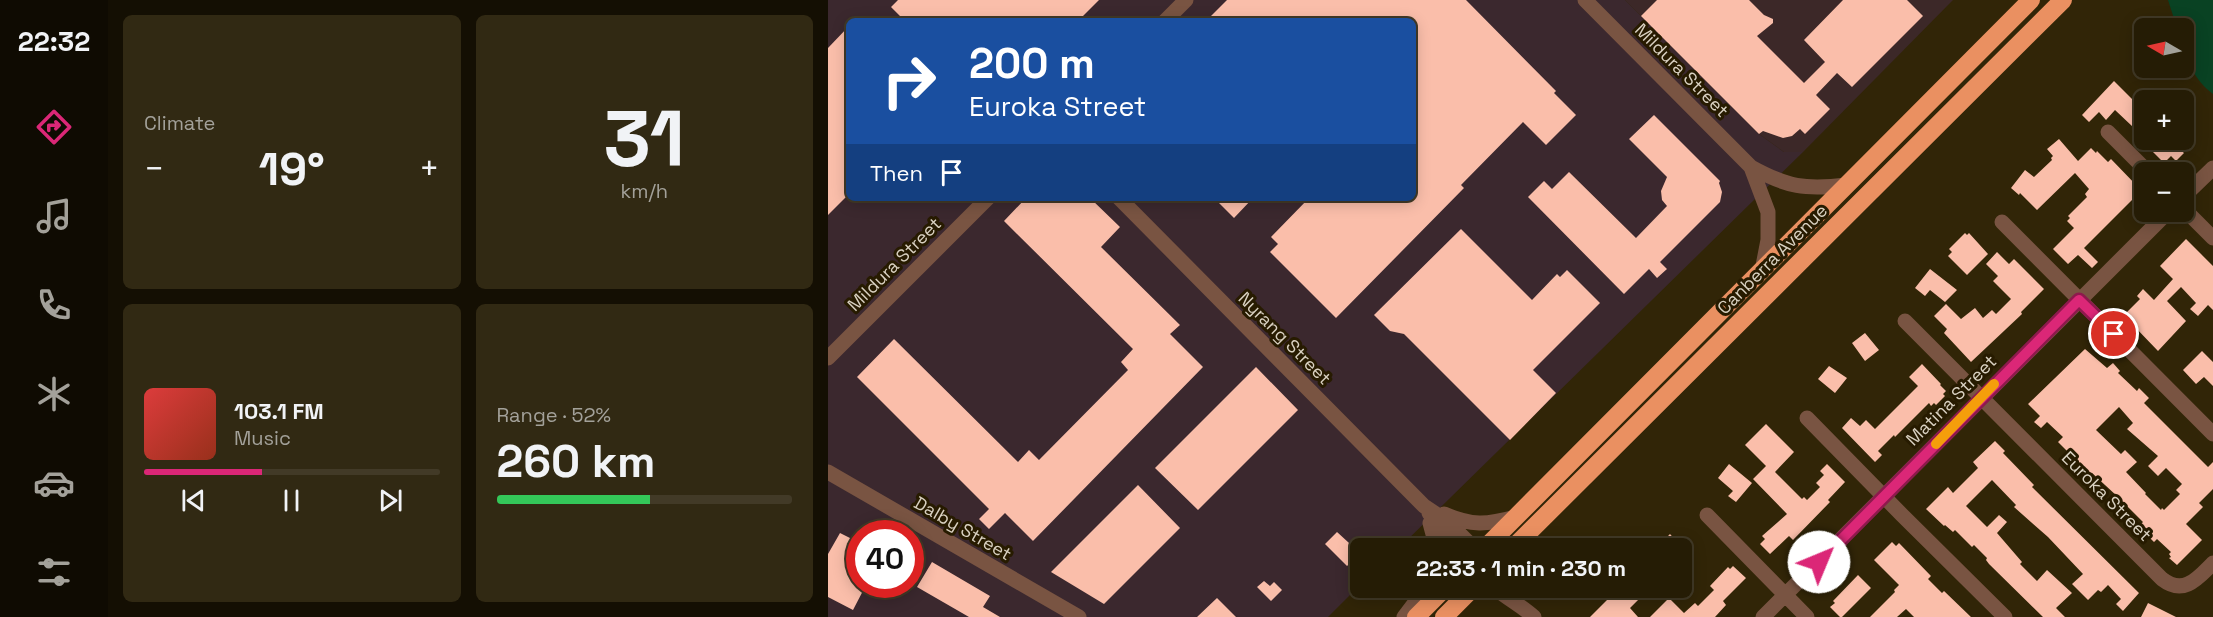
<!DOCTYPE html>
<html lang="en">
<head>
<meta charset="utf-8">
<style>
	body { margin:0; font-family:"Space Grotesk",sans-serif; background:#312913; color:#f1f3f6; height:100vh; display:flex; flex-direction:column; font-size:22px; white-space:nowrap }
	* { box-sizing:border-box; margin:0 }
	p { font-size:20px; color:#a3a19a }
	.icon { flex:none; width:33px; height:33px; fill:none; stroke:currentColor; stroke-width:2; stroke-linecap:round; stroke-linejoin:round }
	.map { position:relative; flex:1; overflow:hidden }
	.drawer { display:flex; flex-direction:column; gap:15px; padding:15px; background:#140f03; width:720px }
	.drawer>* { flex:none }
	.hud { position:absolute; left:18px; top:18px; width:570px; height:183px; border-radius:9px; box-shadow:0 3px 15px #0003,0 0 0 2px #423a27; background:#1a4fa0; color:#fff; overflow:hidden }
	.needle { width:39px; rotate:279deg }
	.fabs { position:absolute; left:1306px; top:18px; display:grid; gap:12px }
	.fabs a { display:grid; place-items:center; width:60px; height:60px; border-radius:9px; background:#251c05; box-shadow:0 3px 15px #0003,0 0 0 2px #423a27; font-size:30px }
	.speed { position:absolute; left:18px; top:520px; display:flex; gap:12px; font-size:30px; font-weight:700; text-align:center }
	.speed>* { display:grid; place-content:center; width:78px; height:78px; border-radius:50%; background:#251c05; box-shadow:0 3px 15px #0003,0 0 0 2px #423a27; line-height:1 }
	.speed .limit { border:9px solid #d22; background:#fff; color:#111 }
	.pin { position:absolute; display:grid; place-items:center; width:51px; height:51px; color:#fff; margin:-26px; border:3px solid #fff; border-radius:50%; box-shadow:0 2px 6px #0007 }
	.me { position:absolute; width:66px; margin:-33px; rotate:45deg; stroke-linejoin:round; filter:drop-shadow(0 0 4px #0008) }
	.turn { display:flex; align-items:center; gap:21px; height:126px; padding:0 24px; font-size:27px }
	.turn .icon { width:78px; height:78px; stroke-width:2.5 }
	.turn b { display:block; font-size:42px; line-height:51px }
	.then { display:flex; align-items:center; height:57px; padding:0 24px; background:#0003; gap:12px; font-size:22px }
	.big { font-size:45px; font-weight:600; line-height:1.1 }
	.drawer .card { flex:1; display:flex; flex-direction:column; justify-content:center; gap:9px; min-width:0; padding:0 21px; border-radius:9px; background:#312913 }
	.drawer .dial { align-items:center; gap:0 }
	.dial b { font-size:78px; line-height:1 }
	.song { display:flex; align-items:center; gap:18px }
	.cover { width:72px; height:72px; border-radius:9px; background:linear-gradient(135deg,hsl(0 70% 55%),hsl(10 70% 35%)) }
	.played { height:6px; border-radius:3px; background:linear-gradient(90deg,#db2777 40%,#423a27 40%) }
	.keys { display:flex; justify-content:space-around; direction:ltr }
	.heat { display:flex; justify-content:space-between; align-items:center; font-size:33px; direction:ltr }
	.charge { height:9px; border-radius:4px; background:linear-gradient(90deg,#34c759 52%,#423a27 0) }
	.drawer .tiles { flex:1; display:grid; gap:15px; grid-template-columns:repeat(2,1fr) }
	.trip { position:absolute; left:522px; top:538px; width:342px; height:60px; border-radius:9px; background:#251c05; box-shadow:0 3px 15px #0003,0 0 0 2px #423a27; font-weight:600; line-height:60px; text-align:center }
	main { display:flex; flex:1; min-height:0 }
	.tab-bar { display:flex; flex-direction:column; width:108px; justify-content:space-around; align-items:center; background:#0f0b02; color:#a3a19a }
	.tab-bar .icon { width:42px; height:42px }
	.tab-bar .on { color:#db2777 }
	.tab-bar b { font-size:27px; color:#f1f3f6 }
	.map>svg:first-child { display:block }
	.commercial { fill:#3b282e; fill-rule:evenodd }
	.education { fill:#3c2828 }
	.green { fill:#094223 }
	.building { fill:#fabeaa; fill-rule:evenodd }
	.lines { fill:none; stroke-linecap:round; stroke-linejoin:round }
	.minor { stroke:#795442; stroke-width:15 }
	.highway { stroke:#ea9061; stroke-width:18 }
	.route-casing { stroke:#8e194d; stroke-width:15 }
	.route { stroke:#db2777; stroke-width:10 }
	.slow { stroke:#f59e0b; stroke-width:10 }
	.labels { text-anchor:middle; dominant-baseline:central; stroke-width:6; stroke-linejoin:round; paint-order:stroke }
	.street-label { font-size:18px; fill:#d9d1c1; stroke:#271b00 }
</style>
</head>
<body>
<main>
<nav class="tab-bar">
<b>22:32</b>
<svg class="icon on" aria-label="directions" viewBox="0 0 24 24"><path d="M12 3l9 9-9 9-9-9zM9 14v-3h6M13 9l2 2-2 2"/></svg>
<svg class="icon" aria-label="music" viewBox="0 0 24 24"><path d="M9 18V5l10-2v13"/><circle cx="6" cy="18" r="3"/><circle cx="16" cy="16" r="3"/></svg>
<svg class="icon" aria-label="phone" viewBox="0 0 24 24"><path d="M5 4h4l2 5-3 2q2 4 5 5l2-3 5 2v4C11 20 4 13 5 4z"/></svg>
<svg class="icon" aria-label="climate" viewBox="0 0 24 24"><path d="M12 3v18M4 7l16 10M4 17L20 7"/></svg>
<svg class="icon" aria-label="car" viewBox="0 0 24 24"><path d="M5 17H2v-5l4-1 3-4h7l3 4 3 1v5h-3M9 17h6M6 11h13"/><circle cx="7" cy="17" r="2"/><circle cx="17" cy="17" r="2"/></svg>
<svg class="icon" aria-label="filters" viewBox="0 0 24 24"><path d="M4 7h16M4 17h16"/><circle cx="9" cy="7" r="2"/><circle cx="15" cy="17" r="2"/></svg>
</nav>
<section class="drawer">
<div class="tiles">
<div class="card"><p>Climate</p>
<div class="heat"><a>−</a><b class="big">19°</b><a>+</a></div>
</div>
<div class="card dial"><b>31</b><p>km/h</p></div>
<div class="card">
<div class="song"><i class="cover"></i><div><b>103.1 FM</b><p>Music</p></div></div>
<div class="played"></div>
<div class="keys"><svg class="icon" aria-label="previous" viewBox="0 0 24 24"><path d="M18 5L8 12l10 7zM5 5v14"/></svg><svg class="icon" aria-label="pause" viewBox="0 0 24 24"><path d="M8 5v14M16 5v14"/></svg><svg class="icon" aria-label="next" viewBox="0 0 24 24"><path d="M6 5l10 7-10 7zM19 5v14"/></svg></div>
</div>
<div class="card"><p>Range · 52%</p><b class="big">260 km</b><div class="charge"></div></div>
</div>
</section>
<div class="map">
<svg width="1385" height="617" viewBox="0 0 1385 617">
	<rect width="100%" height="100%" fill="#312507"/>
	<path class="commercial" d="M0 0H797L931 134 956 152H975L570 549H532V585L500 617H0ZM21 21H585V198H21ZM32 534H82V585H32Z"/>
	<path class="education" d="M797 0H1125L975 152H956L931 134Z"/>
	<path class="green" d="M1340 0H1385V94C1363 77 1356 56 1356 28H1349Z"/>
	<path class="building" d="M70 0H271L250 21H77L63 7Z
		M399 0H638L728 91 726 93 748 115 718 145 695 122 633 185 636 188 508 318 442 252 450 244 443 237 481 198H585V21H378Z
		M829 0H921L936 15 945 19V23L929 36 976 83 997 62 976 40 1015 0H1079L1095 16 1024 87 1009 73 988 95 1002 109 977 134 972 129 964 136 955 138 935 131 931 134 813 16Z
		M21 26V194L0 215V48Z
		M1286 81 1317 112V123L1311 129 1307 125 1305 127 1287 110 1278 120 1271 112 1261 122 1254 115Z
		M826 115 892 181 891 183 894 192 892 202 832 262 839 269 829 278 821 269 796 294 700 197 716 181 724 189 741 172 808 238 839 206 834 200 833 191 839 177 801 139Z
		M1231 139 1250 161 1263 148 1268 153 1269 151 1280 162 1283 159 1311 188 1304 194 1307 197 1256 248 1270 262 1264 268 1250 255 1240 264 1225 249 1246 228 1239 221 1242 218 1240 216 1259 197 1257 194 1261 189 1247 173 1209 210 1192 193 1191 195 1183 188 1197 170 1206 177 1224 160 1223 158 1225 156 1219 149Z
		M1321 140H1342L1356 153 1348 161 1343 156 1336 163 1317 144Z
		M198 198H262L292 227 273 247 352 325 342 334 375 367 205 541 177 513 161 529 151 519 161 509 29 377 66 339 190 462 201 450 211 460 300 370 293 362 305 349 176 221Z
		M386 198H425L406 218Z
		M633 229 704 300 729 274 732 277 739 270 772 303 705 370 728 393 682 440 576 334 562 331 546 315Z
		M1137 233 1139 235 1141 233 1160 254 1139 275 1120 256 1124 252 1121 249Z
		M1358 239 1385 266V310L1380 305 1370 316 1362 309 1368 303 1353 287 1339 301 1358 321 1330 351 1304 324 1307 321 1298 313 1312 299 1309 296 1315 289 1326 300 1345 279 1332 266Z
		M1169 252 1181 264 1186 259 1216 289 1193 312 1194 314 1143 362 1116 333 1119 329 1106 316 1118 304 1133 319 1147 308 1155 318 1164 310 1168 314 1183 299 1165 281 1170 276 1158 264Z
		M1102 269 1129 290 1117 302 1102 290 1097 296 1087 288Z
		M1037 333 1051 350 1037 361 1024 343Z
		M1257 349 1279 368 1285 363 1292 371 1290 373 1309 391 1311 388 1321 398 1316 403 1380 467 1385 462V489L1371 503 1375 507 1358 524 1374 540 1349 565 1341 558 1343 557 1341 554 1343 552 1329 539 1326 542 1314 530 1311 526 1315 522 1290 497 1264 473 1259 478 1251 469 1254 466 1230 442 1235 437 1219 422 1213 428 1206 422 1212 416 1200 404ZM1291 407 1305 423 1299 429 1330 456 1320 466 1330 476 1338 468 1354 484 1348 490 1352 494 1336 510 1334 508 1333 510 1317 494 1318 493 1298 472 1309 462 1297 450 1293 454 1268 430Z
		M1374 351 1385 362V386L1376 377 1368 384 1355 370Z
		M1094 364 1113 384 1112 385 1118 391 1115 394 1117 396 1108 405 1106 403 1103 406 1101 403 1067 437 1066 435 1050 451 1054 455 1047 462 1014 428 1023 418 1032 426 1038 420 1047 429 1090 386 1081 377Z
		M1001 366 1019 378 1007 393 990 379Z
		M428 367 470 410 370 510 327 468Z
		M938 424 966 452 947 472 974 499 976 497 979 500 992 487 988 483 996 475 992 471 999 464 1017 482 1000 500 1002 502 965 540 961 536 942 554 932 544 937 539 934 536 959 514 925 479 938 466 917 445Z
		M1167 441 1177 451 1175 453 1206 485 1204 487 1311 593 1295 611 1288 604 1293 599 1280 585 1273 592 1270 590 1260 600 1244 584 1255 574 1220 537 1186 507 1188 505 1164 480 1138 506 1159 527 1171 515 1179 522 1169 533 1194 562 1192 564 1209 581 1219 570 1244 593 1228 608 1237 617H1215L1161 564 1158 560 1159 558 1146 545 1144 547 1127 530 1125 532 1117 525 1116 526 1098 509 1120 487 1125 493 1150 468 1145 462Z
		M901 464 924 483 908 502 900 496 905 491 890 478Z
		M310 485 352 528 276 604 223 572Z
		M509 532 532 553 519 566 497 544Z
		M12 533 32 543V585H38L25 610 0 597V554Z
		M842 534 855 549H827Z
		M1064 542 1068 546 1071 543 1103 576 1100 579 1114 593 1116 591 1143 617H1086L1078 609 1069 617H1042L1067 592 1066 590 1071 585 1046 560Z
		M104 562 162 596 155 607 172 617H141L89 587Z
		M905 566 918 578 895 601 898 605 887 617H822L841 598 856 613 867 603 870 606 886 590 882 586 900 567 902 569Z
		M1030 575 1043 588 1014 617H1012L1002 607 1007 603 1005 601Z
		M436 581 442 586 446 582 454 590 443 601 429 587Z
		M791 588H808L815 595 802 608 810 617H762Z
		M389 598 408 617H369Z
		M1320 603 1348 617H1313Z"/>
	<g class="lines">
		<path class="minor" d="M757 0 923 167C959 187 977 190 1019 185
			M337 21 358 0
			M1280 132 1320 172
			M923 167 940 212V240L934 271
			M1356 196 1385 168
			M291 198 596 506 620 522 647 549
			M1356 209 1385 238
			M1174 222 1385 434
			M1077 321 1334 579C1356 596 1370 578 1385 563
			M0 358 160 198
			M979 418 1074 515 1177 617
			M0 472 251 617
			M601 513 628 549
			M616 514C644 526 658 525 688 517
			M879 515 979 617
			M602 523 609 549
			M667 588C680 599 694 606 706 617
			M576 617 598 588
			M935 617 1340 212"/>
		<path class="highway" d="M656 549 1203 0
			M684 549 1235 0
			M588 617 617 588
			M616 617 645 588"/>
	</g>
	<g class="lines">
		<defs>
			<path id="route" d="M991 562 1251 300 1286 334"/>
		</defs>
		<use href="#route" class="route-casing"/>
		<use href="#route" class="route"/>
		<path class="slow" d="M1108 444 1166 384"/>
	</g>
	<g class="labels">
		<g class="street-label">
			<text transform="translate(854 70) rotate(45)">Mildura Street</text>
			<text transform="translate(944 259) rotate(-45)">Canberra Avenue</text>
			<text transform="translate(66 264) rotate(-45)">Mildura Street</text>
			<text transform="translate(457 338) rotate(45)">Nyrang Street</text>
			<text transform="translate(1123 400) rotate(-45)">Matina Street</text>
			<text transform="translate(1279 496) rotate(45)">Euroka Street</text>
			<text transform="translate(135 528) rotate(30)">Dalby Street</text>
		</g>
	</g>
</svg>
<div class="fabs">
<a><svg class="needle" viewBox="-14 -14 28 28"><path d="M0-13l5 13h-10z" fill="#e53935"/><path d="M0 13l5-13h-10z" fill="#a3a19a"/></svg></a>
<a>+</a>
<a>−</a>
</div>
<div class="speed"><div class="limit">40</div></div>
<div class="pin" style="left:1286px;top:334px;background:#d93025"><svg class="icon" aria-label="arrive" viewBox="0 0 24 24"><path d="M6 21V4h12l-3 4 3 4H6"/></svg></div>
<svg class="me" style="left:991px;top:562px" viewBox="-20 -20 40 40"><circle r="19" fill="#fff"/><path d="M0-13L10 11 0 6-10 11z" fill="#db2777"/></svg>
<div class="trip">22:33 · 1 min · 230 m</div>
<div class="hud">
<div class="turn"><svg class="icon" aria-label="right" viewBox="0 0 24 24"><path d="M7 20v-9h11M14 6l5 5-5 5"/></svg><div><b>200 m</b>Euroka Street</div></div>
<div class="then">Then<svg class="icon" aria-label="arrive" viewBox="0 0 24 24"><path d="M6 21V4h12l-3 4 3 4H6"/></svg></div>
</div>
</div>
</main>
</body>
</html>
